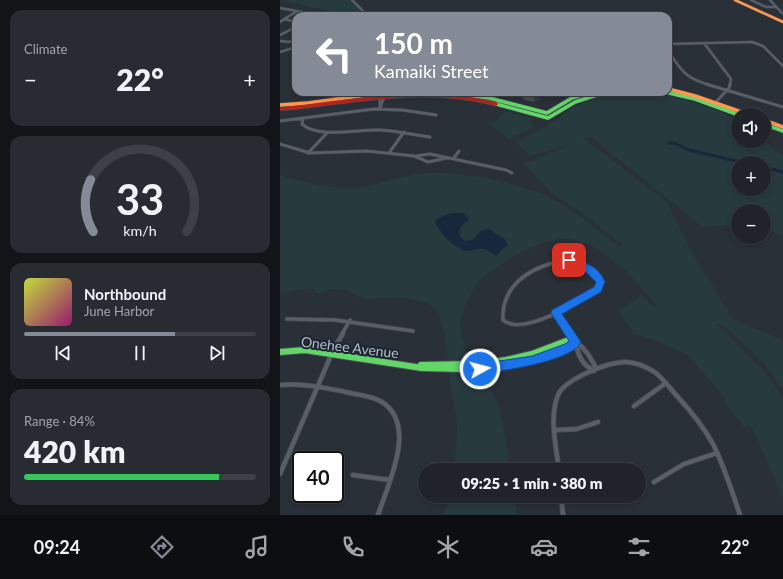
<!DOCTYPE html>
<html lang="en">
<head>
<meta charset="utf-8">
<style>
	body { margin:0; font-family:Lato,sans-serif; background:#282c32; color:#f1f3f6; height:100vh; display:flex; flex-direction:column; font-size:15px; white-space:nowrap }
	* { box-sizing:border-box; margin:0 }
	p { font-size:13px; color:#a2a4a8 }
	.icon { flex:none; width:22px; height:22px; fill:none; stroke:currentColor; stroke-width:2; stroke-linecap:round; stroke-linejoin:round }
	.map { position:relative; flex:1; overflow:hidden }
	.drawer { display:flex; flex-direction:column; gap:10px; padding:10px; background:#121417; width:280px }
	.drawer>* { flex:none }
	.top-card { position:absolute; left:12px; top:12px; width:380px; height:84px; border-radius:12px; box-shadow:0 2px 6px #0003,0 0 0 1px #3d4147; background:#848b96; color:#fff; overflow:hidden }
	.controls { position:absolute; left:451px; top:108px; display:grid; gap:8px }
	.controls a { display:grid; place-items:center; width:40px; height:40px; border-radius:50%; background:#20242a; box-shadow:0 2px 6px #0003,0 0 0 1px #3d4147; font-size:20px }
	.speed { position:absolute; left:12px; top:451px; display:flex; gap:8px; font-size:20px; font-weight:700; text-align:center }
	.speed>* { display:grid; place-content:center; width:52px; height:52px; border-radius:50%; background:#20242a; box-shadow:0 2px 6px #0003,0 0 0 1px #3d4147; line-height:1 }
	.speed .limit { border:2px solid #111; border-radius:6px; background:#fff; color:#111 }
	.pin { position:absolute; display:grid; place-items:center; width:34px; height:34px; color:#fff; margin:-17px; border-radius:8px; box-shadow:0 2px 6px #0006 }
	.me { position:absolute; width:44px; margin:-22px; rotate:83deg; stroke-linejoin:round; filter:drop-shadow(0 0 3px #0008) }
	.turn { display:flex; align-items:center; gap:14px; height:84px; padding:0 16px; font-size:18px }
	.turn .icon { width:52px; height:52px; stroke-width:2.5 }
	.turn b { display:block; font-size:28px; line-height:34px }
	.big { font-size:30px; font-weight:800; line-height:1.1 }
	.drawer .widget { flex:1; display:flex; flex-direction:column; justify-content:center; gap:6px; min-width:0; padding:0 14px; border-radius:12px; background:#282c32 }
	.drawer .dial { align-items:center; gap:0 }
	.dial svg { height:104px; overflow:visible; fill:none; stroke:#3d4147; stroke-width:7; stroke-linecap:round; text-anchor:middle }
	.dial text { fill:#f1f3f6; stroke:none }
	.song { display:flex; align-items:center; gap:12px }
	.cover { width:48px; height:48px; border-radius:6px; background:linear-gradient(135deg,hsl(70 70% 55%),hsl(320 70% 35%)) }
	.played { height:4px; border-radius:2px; background:linear-gradient(90deg,#848b96 65%,#3d4147 65%) }
	.keys { display:flex; justify-content:space-around; direction:ltr }
	.heat { display:flex; justify-content:space-between; align-items:center; font-size:22px; direction:ltr }
	.charge { height:6px; border-radius:3px; background:linear-gradient(90deg,#34c759 84%,#3d4147 0) }
	.trip { position:absolute; left:138px; top:463px; width:228px; height:40px; border-radius:20px; background:#20242a; box-shadow:0 2px 6px #0003,0 0 0 1px #3d4147; font-weight:800; line-height:40px; text-align:center }
	.menu { display:flex; height:64px; justify-content:space-around; align-items:center; background:#0d0e11; color:#a2a4a8 }
	.menu .icon { width:28px; height:28px }
	.menu .active { color:#848b96 }
	.menu b { font-size:18px; color:#f1f3f6 }
	main { display:flex; flex:1; min-height:0 }
	.map>svg:first-child { display:block }
	.green { fill:#273a3e; fill-rule:evenodd }
	.water { fill:#19273c }
	.lines { fill:none; stroke-linecap:round; stroke-linejoin:round }
	.canal { stroke:#19273c; stroke-width:3 }
	.street-far3-casing { stroke:#484c55; stroke-width:3 }
	.street-far2-casing { stroke:#484c55; stroke-width:3.5 }
	.street-far1-casing { stroke:#484c55; stroke-width:4.5 }
	.street-casing { stroke:#484c55; stroke-width:5.5 }
	.fast-far1-casing { stroke:#484c55; stroke-width:4.5 }
	.fast-casing { stroke:#484c55; stroke-width:8 }
	.slow-far1-casing { stroke:#484c55; stroke-width:3.5 }
	.slow-casing { stroke:#484c55; stroke-width:4.5 }
	.jam-far1-casing { stroke:#484c55; stroke-width:4.5 }
	.jam-casing { stroke:#484c55; stroke-width:8 }
	.street-far3 { stroke:#5a5e66; stroke-width:2 }
	.street-far2 { stroke:#5a5e66; stroke-width:2.5 }
	.street-far1 { stroke:#5a5e66; stroke-width:3 }
	.street { stroke:#5a5e66; stroke-width:4 }
	.fast-far1 { stroke:#63d668; stroke-width:3.5 }
	.fast { stroke:#63d668; stroke-width:6 }
	.slow-far1 { stroke:#ff974d; stroke-width:2.5 }
	.slow { stroke:#ff974d; stroke-width:3.5 }
	.jam-far1 { stroke:#b3261e; stroke-width:3.5 }
	.jam { stroke:#b3261e; stroke-width:6 }
	.wall { fill:#474c55 }
	.shaded-wall { fill:#373c44 }
	.building { fill:#535861; stroke:#626872 }
	.route { fill:#1a73e8; stroke:#114b97 }
	.labels { text-anchor:middle; dominant-baseline:central; stroke-width:4; stroke-linejoin:round; paint-order:stroke }
	.street-label { font-size:14px; fill:#b4bcc9; stroke:#1d2633 }
</style>
</head>
<body>
<main>
<section class="drawer">
<div class="widget"><p>Climate</p>
<div class="heat"><a>−</a><b class="big">22°</b><a>+</a></div>
</div>
<div class="widget dial"><svg viewBox="0 0 100 80">
<path d="M14 69A42 42 0 1 1 86 69"/>
<path d="M14 69A42 42 0 0 1 12 29" stroke="#848b96"/>
<text x="50" y="56" font-size="32" font-weight="700">33</text>
<text x="50" y="72" font-size="11">km/h</text>
</svg></div>
<div class="widget">
<div class="song"><i class="cover"></i><div><b>Northbound</b><p>June Harbor</p></div></div>
<div class="played"></div>
<div class="keys"><svg class="icon" aria-label="previous" viewBox="0 0 24 24"><path d="M18 5L8 12l10 7zM5 5v14"/></svg><svg class="icon" aria-label="pause" viewBox="0 0 24 24"><path d="M8 5v14M16 5v14"/></svg><svg class="icon" aria-label="next" viewBox="0 0 24 24"><path d="M6 5l10 7-10 7zM19 5v14"/></svg></div>
</div>
<div class="widget"><p>Range · 84%</p><b class="big">420 km</b><div class="charge"></div></div>
</section>
<div class="map">
<svg width="503" height="515" viewBox="0 0 503 515">
	<rect width="100%" height="100%" fill="#2a3038"/>
	<path class="green" d="M0 0H74L86 16H72Z
		M360 92 390 96 412 102 442 112 458 123V141H484L503 155V237L484 227V211H458V224L422 227 311 137 297 142 306 140 386 201 410 249 453 319 503 340V390L482 361 441 324H437L484 370 503 398V498L472 428 469 425 465 428 444 402 445 398 408 355 375 340 354 334C348 323 343 322 340 310L355 300 361 294 371 305 376 308V305C356 281 334 255 304 243 299 241 291 239 286 239 261 238 218 264 200 281 193 288 182 310 181 321 179 337 189 365 199 378 202 383 208 386 211 391 224 412 226 446 231 470H173C174 457 177 444 177 431 177 417 173 402 171 389 168 371 167 318 153 307 146 301 133 300 124 298 107 295 83 305 68 290L48 289 44 294 33 292 35 289C22 288 12 292 0 293V175C28 183 58 192 87 186 107 182 126 174 146 173 185 171 246 184 279 202 301 215 321 232 340 247L341 244 310 219 271 193 244 164 293 143 250 156 236 142 269 125 293 107 319 96ZM458 163H484V189H458Z
		M224 111 251 118 250 120 255 127 228 139 209 123C216 122 221 118 224 111Z
		M168 496H235L237 515H164Z"/>
	<path class="water" d="M173 213H183L189 218 188 221C181 225 176 231 182 239L186 241 194 239 201 231 209 229 226 240 227 245 216 256 205 249C199 248 193 251 187 251 177 251 158 231 155 222L160 217Z"/>
	<g class="lines">
		<path class="canal" d="M389 143H395L409 150 465 163
			M484 167 503 172"/>
		<defs>
			<path id="street-far3" d="M72 0 85 13 117 16
				M471 0 486 7H496
				M490 0 502 13
				M0 8 45 16
				M4 19 16 22
				M0 22 17 11
				M0 35 16 27
				M0 41 9 42 16 40
				M424 43 451 79 450 85
				M388 44 472 42 483 46 503 66
				M388 51C403 72 404 77 429 85
				M0 52 16 47"/>
			<path id="street-far2" d="M426 84 503 107
				M434 104 449 88 450 84
				M100 108 104 97 103 96
				M100 109V100L103 96
				M23 118 22 124C38 139 80 129 101 130 117 131 134 135 150 137
				M0 121 94 109 122 110 156 115
				M0 144 30 153 87 151 134 156 148 162 167 158
				M28 153 48 132
				M109 153 124 132
				M136 156 150 154 226 170 232 173
				M173 159 179 151"/>
			<path id="street-far1" d="M289 260C302 263 321 271 319 287 303 301 242 337 223 320 221 282 256 264 289 260Z
				M276 313 291 334
				M7 319 55 320 133 331
				M62 334 70 320"/>
			<path id="street" d="M290 333 296 342
				M296 342C305 348 310 357 315 366L314 371C303 365 297 354 296 342Z
				M0 385C24 383 47 388 70 393 80 395 93 396 102 402 138 425 108 484 98 515
				M354 406 386 383
				M275 430 297 429 318 422
				M279 470C276 446 269 417 278 395 285 379 328 362 345 362 356 362 367 367 376 373 383 379 390 388 396 395 410 410 423 426 433 444 444 466 452 491 460 515
				M0 474 52 353 63 333
				M73 475 110 480
				M374 482 404 464 437 453
				M281 496 283 515
				M282 502 313 499 324 496"/>
			<path id="fast-far1" d="M164 92 209 98 267 113 292 98 310 92
				M385 92 415 99 459 115
				M216 104 268 118 295 102 326 92
				M484 124 503 131"/>
			<path id="fast" d="M0 352 25 350 142 368 182 369 202 368
				M141 365 195 364 226 360 252 354 286 341 296 342"/>
			<path id="slow-far1" d="M455 0 503 22"/>
			<path id="slow" d="M388 89 415 96 470 115
				M0 105 28 103 109 92
				M484 120 503 127"/>
			<path id="jam-far1" d="M0 109C76 102 139 85 216 104"/>
			<path id="jam" d="M202 368C235 364 268 361 296 342"/>
		</defs>
		<use href="#street-far3" class="street-far3-casing"/>
		<use href="#street-far2" class="street-far2-casing"/>
		<use href="#street-far1" class="street-far1-casing"/>
		<use href="#street" class="street-casing"/>
		<use href="#fast-far1" class="fast-far1-casing"/>
		<use href="#fast" class="fast-casing"/>
		<use href="#slow-far1" class="slow-far1-casing"/>
		<use href="#slow" class="slow-casing"/>
		<use href="#jam-far1" class="jam-far1-casing"/>
		<use href="#jam" class="jam-casing"/>
		<use href="#street-far3" class="street-far3"/>
		<use href="#street-far2" class="street-far2"/>
		<use href="#street-far1" class="street-far1"/>
		<use href="#street" class="street"/>
		<use href="#fast-far1" class="fast-far1"/>
		<use href="#fast" class="fast"/>
		<use href="#slow-far1" class="slow-far1"/>
		<use href="#slow" class="slow"/>
		<use href="#jam-far1" class="jam-far1"/>
		<use href="#jam" class="jam"/>
	</g>
	<path class="wall" d="M242 92H266L258 100 254 102 244 100V99L242 98Z"/>
	<path class="shaded-wall" d="M260 92H266L258 100 254 102V96Z"/>
	<path class="building" d="M242 92H260L258 94 254 96 244 94 245 93Z"/>
	<path class="route" d="M289 257C304 262 319 266 325 282L321 292 282 314 299 339 301 342C292 362 220 371 200 374L196 372 194 369 196 365 200 364 252 356 285 344 289 341 271 313 272 310 314 287 316 282 303 269 285 263 284 260Z"/>
	<g class="labels">
		<g class="street-label">
			<text transform="translate(70 347) rotate(7)">Onehee Avenue</text>
		</g>
	</g>
</svg>
<div class="controls">
<a><svg class="icon" aria-label="sound" viewBox="0 0 24 24"><path d="M4 9h4l5-4v14l-5-4H4zM17 9q2 3 0 6"/></svg></a>
<a>+</a>
<a>−</a>
</div>
<div class="speed"><div class="limit">40</div></div>
<div class="pin" style="left:289px;top:260px;background:#d93025"><svg class="icon" aria-label="arrive" viewBox="0 0 24 24"><path d="M6 21V4h12l-3 4 3 4H6"/></svg></div>
<svg class="me" style="left:200px;top:369px" viewBox="-20 -20 40 40"><circle r="17" fill="#1a73e8" stroke="#fff" stroke-width="3"/><path d="M0-11L8 9 0 5-8 9z" fill="#fff"/></svg>
<div class="trip">09:25 · 1 min · 380 m</div>
<div class="top-card">
<div class="turn"><svg class="icon" aria-label="left" viewBox="0 0 24 24"><path d="M17 20v-9H6M10 6l-5 5 5 5"/></svg><div><b>150 m</b>Kamaiki Street</div></div>
</div>
</div>
</main>
<nav class="menu">
<b>09:24</b>
<svg class="icon active" aria-label="directions" viewBox="0 0 24 24"><path d="M12 3l9 9-9 9-9-9zM9 14v-3h6M13 9l2 2-2 2"/></svg>
<svg class="icon" aria-label="music" viewBox="0 0 24 24"><path d="M9 18V5l10-2v13"/><circle cx="6" cy="18" r="3"/><circle cx="16" cy="16" r="3"/></svg>
<svg class="icon" aria-label="phone" viewBox="0 0 24 24"><path d="M5 4h4l2 5-3 2q2 4 5 5l2-3 5 2v4C11 20 4 13 5 4z"/></svg>
<svg class="icon" aria-label="climate" viewBox="0 0 24 24"><path d="M12 3v18M4 7l16 10M4 17L20 7"/></svg>
<svg class="icon" aria-label="car" viewBox="0 0 24 24"><path d="M5 17H2v-5l4-1 3-4h7l3 4 3 1v5h-3M9 17h6M6 11h13"/><circle cx="7" cy="17" r="2"/><circle cx="17" cy="17" r="2"/></svg>
<svg class="icon" aria-label="filters" viewBox="0 0 24 24"><path d="M4 7h16M4 17h16"/><circle cx="9" cy="7" r="2"/><circle cx="15" cy="17" r="2"/></svg>
<b>22°</b>
</nav>
</body>
</html>
